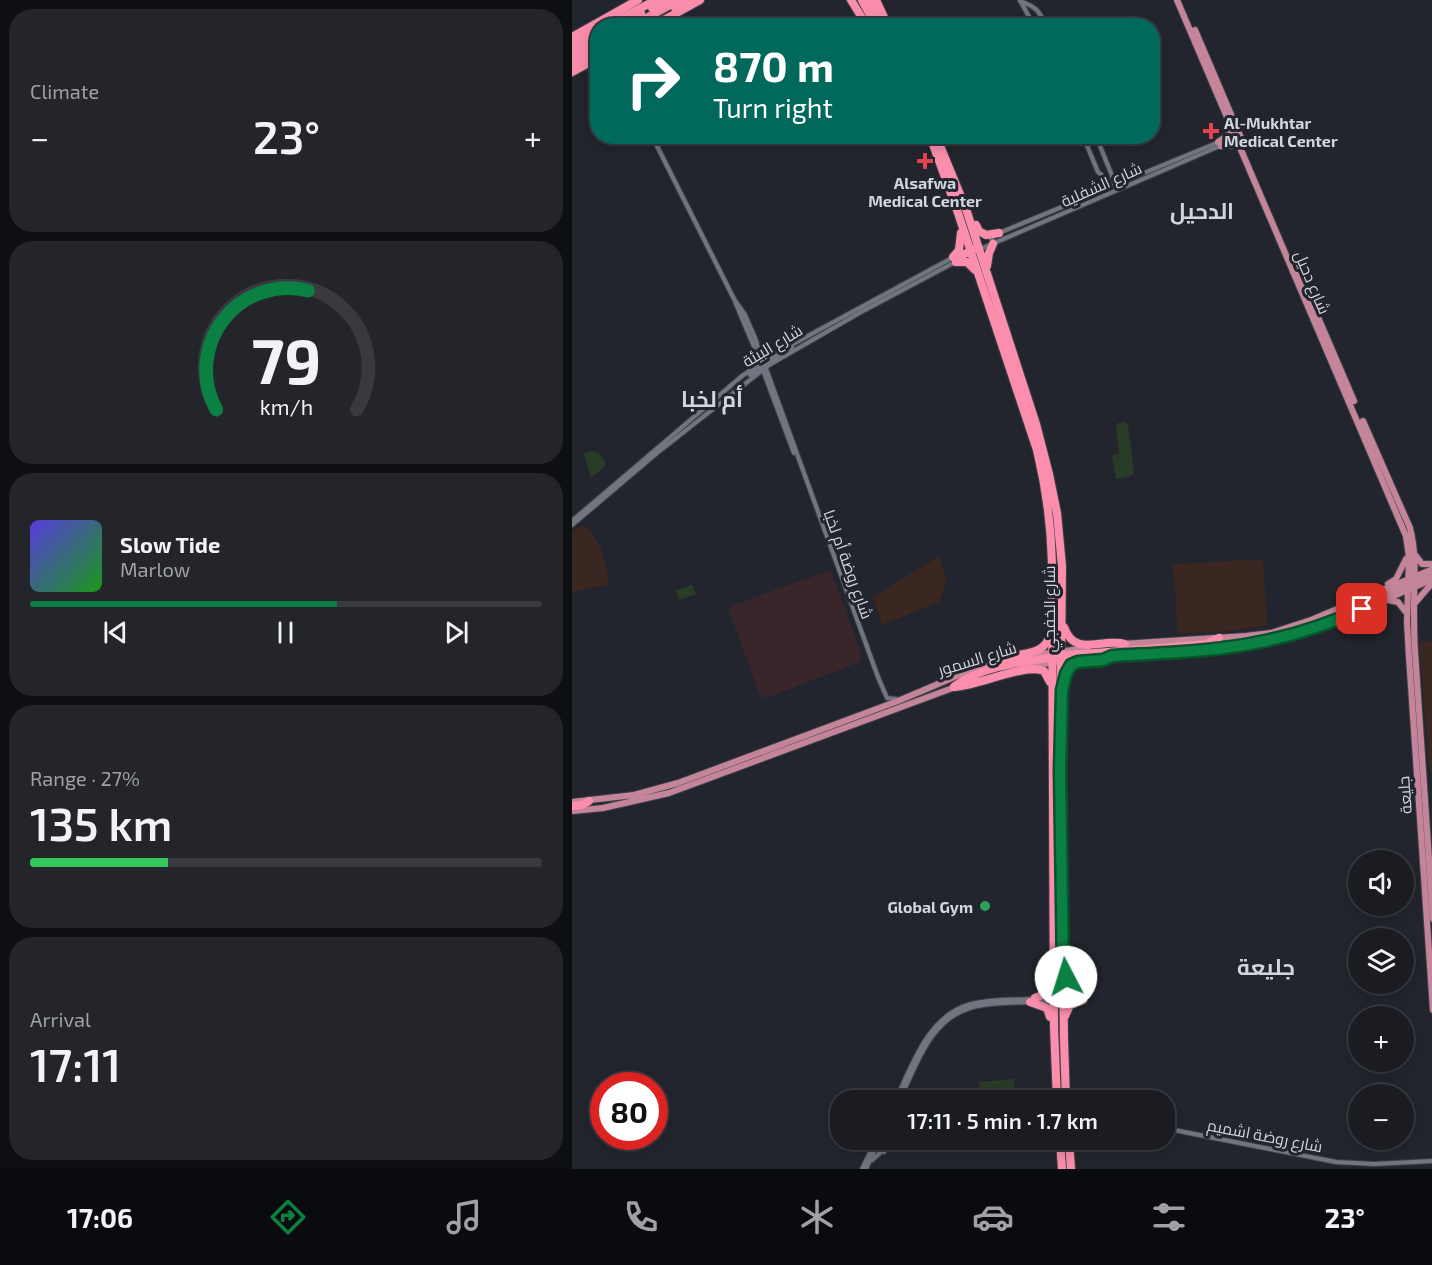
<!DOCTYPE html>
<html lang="en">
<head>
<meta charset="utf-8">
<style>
	body { margin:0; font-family:"Exo 2",Cairo,sans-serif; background:#23252a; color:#f1f3f6; height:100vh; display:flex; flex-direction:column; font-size:22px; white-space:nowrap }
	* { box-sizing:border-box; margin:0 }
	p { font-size:20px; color:#9fa1a5 }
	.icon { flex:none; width:33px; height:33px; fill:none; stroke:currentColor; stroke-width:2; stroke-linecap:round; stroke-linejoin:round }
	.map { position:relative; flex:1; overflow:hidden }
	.side { display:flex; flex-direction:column; gap:9px; padding:9px; background:#0e0f13; width:572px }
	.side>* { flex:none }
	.guide { position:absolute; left:18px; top:18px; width:570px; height:126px; border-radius:24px; box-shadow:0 3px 15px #0003,0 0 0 2px #383a40; background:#00695c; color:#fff; overflow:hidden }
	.buttons { position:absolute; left:776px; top:850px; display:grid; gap:12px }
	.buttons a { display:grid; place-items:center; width:66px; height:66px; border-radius:50%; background:#1a1c22; box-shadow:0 3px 15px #0003,0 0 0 2px #383a40; font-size:30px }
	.speed { position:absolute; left:18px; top:1072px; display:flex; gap:12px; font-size:30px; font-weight:700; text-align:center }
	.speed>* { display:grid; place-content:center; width:78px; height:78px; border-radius:50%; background:#1a1c22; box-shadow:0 3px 15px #0003,0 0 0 2px #383a40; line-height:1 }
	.speed .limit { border:9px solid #d22; background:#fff; color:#111 }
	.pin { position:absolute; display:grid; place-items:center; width:51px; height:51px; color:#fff; margin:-26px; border-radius:12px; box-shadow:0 3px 9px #0006 }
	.me { position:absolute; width:66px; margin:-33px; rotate:355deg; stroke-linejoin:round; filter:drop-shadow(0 0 4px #0008) }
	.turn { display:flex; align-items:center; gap:21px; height:126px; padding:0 24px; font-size:27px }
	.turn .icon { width:78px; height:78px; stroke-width:2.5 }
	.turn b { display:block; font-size:42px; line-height:51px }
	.big { font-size:45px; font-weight:600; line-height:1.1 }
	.side .widget { flex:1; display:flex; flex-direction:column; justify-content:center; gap:9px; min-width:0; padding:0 21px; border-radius:24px; background:#23252a }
	.side .dial { align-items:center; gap:0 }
	.dial svg { height:156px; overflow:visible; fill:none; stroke:#383a40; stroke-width:7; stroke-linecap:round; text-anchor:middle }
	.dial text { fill:#f1f3f6; stroke:none }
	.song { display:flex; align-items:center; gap:18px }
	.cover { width:72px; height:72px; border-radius:9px; background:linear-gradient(135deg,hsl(250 70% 55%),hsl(120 70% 35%)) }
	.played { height:6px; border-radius:3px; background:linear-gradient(90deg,#0b8043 60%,#383a40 60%) }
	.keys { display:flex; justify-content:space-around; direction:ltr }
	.heat { display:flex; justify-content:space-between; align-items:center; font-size:33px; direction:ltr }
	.charge { height:9px; border-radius:4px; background:linear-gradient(90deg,#34c759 27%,#383a40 0) }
	.trip { position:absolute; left:258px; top:1090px; width:345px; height:60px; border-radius:24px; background:#1a1c22; box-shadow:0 3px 15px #0003,0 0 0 2px #383a40; font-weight:600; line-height:60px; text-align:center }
	.menu { display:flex; height:96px; justify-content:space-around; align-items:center; background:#0a0b0e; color:#9fa1a5 }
	.menu .icon { width:42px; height:42px }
	.menu .current { color:#0b8043 }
	.menu b { font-size:27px; color:#f1f3f6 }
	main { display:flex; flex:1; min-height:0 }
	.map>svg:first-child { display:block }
	.commercial { fill:#39262b }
	.education { fill:#3a2721 }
	.green { fill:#293c27 }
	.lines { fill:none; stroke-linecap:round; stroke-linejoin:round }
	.minor-casing { stroke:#3f4248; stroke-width:6 }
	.major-casing { stroke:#3f4248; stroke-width:8 }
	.highway-casing { stroke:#3f4248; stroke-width:10 }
	.minor { stroke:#71757f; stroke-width:4 }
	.major { stroke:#c4849a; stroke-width:6 }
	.highway { stroke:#fb8eac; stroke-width:8 }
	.route-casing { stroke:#07532c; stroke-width:15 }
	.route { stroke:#0b8043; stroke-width:10 }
	.health-dot { fill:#e0444e; stroke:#22252d; stroke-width:2 }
	.leisure-dot { fill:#2e9e5b; stroke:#22252d; stroke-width:2 }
	.labels { text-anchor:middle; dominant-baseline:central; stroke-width:6; stroke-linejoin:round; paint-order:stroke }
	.poi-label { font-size:16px; font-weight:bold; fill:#d2d5db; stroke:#22252d; text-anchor:start }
	.street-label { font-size:16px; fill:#d2d5db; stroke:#22252d }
	.district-label { font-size:22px; font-weight:bold; fill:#d2d5db; stroke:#22252d }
</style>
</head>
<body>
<main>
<section class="side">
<div class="widget"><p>Climate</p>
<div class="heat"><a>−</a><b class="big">23°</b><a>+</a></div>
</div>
<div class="widget dial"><svg viewBox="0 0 100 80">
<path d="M14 69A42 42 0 1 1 86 69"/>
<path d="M14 69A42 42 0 0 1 61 8" stroke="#0b8043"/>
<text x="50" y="56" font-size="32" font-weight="700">79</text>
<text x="50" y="72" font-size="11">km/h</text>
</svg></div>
<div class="widget">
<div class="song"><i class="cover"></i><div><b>Slow Tide</b><p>Marlow</p></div></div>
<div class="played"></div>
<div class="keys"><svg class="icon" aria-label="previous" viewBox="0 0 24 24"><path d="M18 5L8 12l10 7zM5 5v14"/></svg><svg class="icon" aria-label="pause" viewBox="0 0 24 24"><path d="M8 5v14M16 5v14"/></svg><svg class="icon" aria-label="next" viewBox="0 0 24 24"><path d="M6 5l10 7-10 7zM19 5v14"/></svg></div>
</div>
<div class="widget"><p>Range · 27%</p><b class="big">135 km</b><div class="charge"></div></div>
<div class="widget"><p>Arrival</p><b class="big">17:11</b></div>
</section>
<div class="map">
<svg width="861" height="1169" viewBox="0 0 861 1169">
	<rect width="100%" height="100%" fill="#22252d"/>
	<path class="commercial" d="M256 571 260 574 290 655 288 662 194 698 188 695 157 611 161 605Z"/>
	<path class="education" d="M8 526 15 527 21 535 29 548 37 580 35 585 0 592V531Z
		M367 556 375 582 367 602 310 625 301 597Z
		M691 559 695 625 650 632 606 633 601 564Z
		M860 641H861L860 776 857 767 847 642Z"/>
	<path class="green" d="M553 422 556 425 562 473 559 476 544 479 540 455 547 454 544 426 546 423Z
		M21 451 26 453 33 461V466L19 478 12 453Z
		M120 585 124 594 107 600 104 590Z
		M442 1079 444 1101H408L407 1082Z"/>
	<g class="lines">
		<defs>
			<path id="minor" d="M448 0 462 26
				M448 1C464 7 467 10 474 26
				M80 136 162 299 183 349 222 453
				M511 136 526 172 535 179 534 186
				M524 136 543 183
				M534 187 552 180
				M422 241H420L419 238 427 233 647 142
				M406 250 664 139
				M162 299 173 315 183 338 306 677 315 698 324 699
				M191 366 220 347
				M177 370 182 362 183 352
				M178 375 191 365
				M0 521 170 376 208 351 382 257
				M0 525 85 453 197 365 289 312 383 262
				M470 998 491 997
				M466 1002 491 1001
				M323 1101C341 1065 355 1016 399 1004 418 999 440 1000 459 999
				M327 1101C344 1067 357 1020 398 1008 417 1002 439 1003 459 1002
				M592 1128 764 1162 802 1164 861 1161
				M309 1142 308 1147 312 1152
				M300 1160 308 1153
				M290 1169 304 1140
				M294 1169 307 1140"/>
			<path id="major" d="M605 0 834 536 837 557 835 622 837 657 861 1010
				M623 30 672 145
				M646 142 658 134 659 126
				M649 146 667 145
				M723 264 782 401
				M791 421 838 528C845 555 842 580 842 608 842 622 842 637 843 651L861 919
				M844 556 850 564H861
				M842 582 861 574
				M816 584 824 579 834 559
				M816 600 826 602 833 611
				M843 603 861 582
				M745 623 837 584
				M550 644 674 636 699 633 739 620 861 569
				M461 655 516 648
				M537 656C598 653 660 651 719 635 768 621 814 599 861 579
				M451 667 518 657
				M0 802 62 795 106 783 326 701 399 670 430 662
				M0 811 31 808 97 793 386 686"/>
			<path id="highway" d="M279 0 295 26
				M290 0 304 26
				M296 0 310 26
				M304 0 316 26
				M80 8 94 0
				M103 8 117 0
				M35 26 84 0
				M47 26 69 13
				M60 26 107 0
				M81 26 128 0
				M0 37 66 0
				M0 44 26 31
				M0 51 26 37
				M0 58 26 44
				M0 64 26 50
				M0 72 26 58
				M358 136 384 207 465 450C474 487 479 525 480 563L482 1027 485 1101
				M364 136 394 209 464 424 477 474 485 513 490 566 488 771 492 1039 494 1101
				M404 225 407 231 414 235 427 233
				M381 257 387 250 389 233
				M384 262 385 258 402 249
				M384 262H395L403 270
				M415 266 417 253 421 244
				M492 627C503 659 531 637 553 644
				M485 656 612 646 634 644 647 638
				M427 662C444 650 473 659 478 634
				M492 680C499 652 521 666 541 656
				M383 686C410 666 450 662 483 657
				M382 687C406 686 452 663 472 671L478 682
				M0 806 10 805 17 801
				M494 981 499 992 512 996
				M463 998 475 993 478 982
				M458 1002 475 1008 478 1017
				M493 1016 498 1005 511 1000
				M488 1140 490 1169
				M497 1140 499 1169"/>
		</defs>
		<use href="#minor" class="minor-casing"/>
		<use href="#major" class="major-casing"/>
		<use href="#highway" class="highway-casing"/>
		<use href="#minor" class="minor"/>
		<use href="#major" class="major"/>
		<use href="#highway" class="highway"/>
	</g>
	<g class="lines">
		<defs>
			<path id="route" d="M494 977 491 972 488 771 490 690 494 674 499 665 506 662 531 660 540 656C591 653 643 652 693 641 727 634 759 623 790 609"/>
		</defs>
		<use href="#route" class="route-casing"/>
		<use href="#route" class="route"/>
	</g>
	<g class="health-dot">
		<path d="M636 122h6v6h6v6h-6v6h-6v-6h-6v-6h6z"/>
		<path d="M350 152h6v6h6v6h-6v6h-6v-6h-6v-6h6z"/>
	</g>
	<circle class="leisure-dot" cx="413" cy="906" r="6"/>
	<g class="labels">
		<g class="poi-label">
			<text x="652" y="122">Al-Mukhtar<tspan x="652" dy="18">Medical Center</tspan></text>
			<text x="353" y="182" text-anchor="middle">Alsafwa<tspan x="353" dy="18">Medical Center</tspan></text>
			<text x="401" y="906" text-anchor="end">Global Gym</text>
		</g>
		<g class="street-label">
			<text transform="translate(529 184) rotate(-24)">شارع الشفلية</text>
			<text transform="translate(741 282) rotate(67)">شارع دحيل</text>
			<text transform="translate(200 345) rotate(-31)">شارع البيئة</text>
			<text transform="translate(277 564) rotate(70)">شارع روضة أم لخبا</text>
			<text transform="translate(476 609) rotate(-90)">شارع الخفجي</text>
			<text transform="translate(405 658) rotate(-17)">شارع السمور</text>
			<text transform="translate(832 795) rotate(-94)">جليعة</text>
			<text transform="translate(693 1135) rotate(11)">شارع روضة اشميم</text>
		</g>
		<g class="district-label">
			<text x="630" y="210">الدحيل</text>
			<text x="140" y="398">أم لخبا</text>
			<text x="694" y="966">جليعة</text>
		</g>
	</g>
</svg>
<div class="buttons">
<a><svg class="icon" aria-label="sound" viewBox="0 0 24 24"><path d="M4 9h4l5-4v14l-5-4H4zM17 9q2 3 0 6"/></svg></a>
<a><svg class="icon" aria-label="layers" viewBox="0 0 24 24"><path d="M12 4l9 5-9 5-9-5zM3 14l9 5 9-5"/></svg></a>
<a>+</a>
<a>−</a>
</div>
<div class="speed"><div class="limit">80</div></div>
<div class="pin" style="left:790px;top:609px;background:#d93025"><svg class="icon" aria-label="arrive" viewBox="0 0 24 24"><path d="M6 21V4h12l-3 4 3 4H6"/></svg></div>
<svg class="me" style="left:494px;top:977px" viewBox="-20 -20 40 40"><circle r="19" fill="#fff"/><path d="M0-13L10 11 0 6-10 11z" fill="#0b8043"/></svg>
<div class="trip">17:11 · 5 min · 1.7 km</div>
<div class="guide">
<div class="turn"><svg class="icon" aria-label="right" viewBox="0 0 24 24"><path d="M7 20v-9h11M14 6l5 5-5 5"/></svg><div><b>870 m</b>Turn right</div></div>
</div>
</div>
</main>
<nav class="menu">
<b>17:06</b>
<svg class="icon current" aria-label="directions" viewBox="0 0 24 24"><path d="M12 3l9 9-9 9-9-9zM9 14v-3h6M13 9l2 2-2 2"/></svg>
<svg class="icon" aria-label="music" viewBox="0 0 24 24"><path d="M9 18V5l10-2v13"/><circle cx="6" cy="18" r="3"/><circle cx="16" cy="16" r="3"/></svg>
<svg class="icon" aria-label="phone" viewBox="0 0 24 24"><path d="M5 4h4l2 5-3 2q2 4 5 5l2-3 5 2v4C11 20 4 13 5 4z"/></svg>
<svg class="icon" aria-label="climate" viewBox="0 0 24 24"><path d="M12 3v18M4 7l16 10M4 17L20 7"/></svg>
<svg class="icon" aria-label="car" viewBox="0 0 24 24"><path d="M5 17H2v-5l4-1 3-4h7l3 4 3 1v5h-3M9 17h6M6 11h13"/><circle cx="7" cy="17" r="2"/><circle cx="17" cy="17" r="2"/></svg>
<svg class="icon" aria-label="filters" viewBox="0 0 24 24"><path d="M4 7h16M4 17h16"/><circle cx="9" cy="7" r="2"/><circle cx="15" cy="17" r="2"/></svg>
<b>23°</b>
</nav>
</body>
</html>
